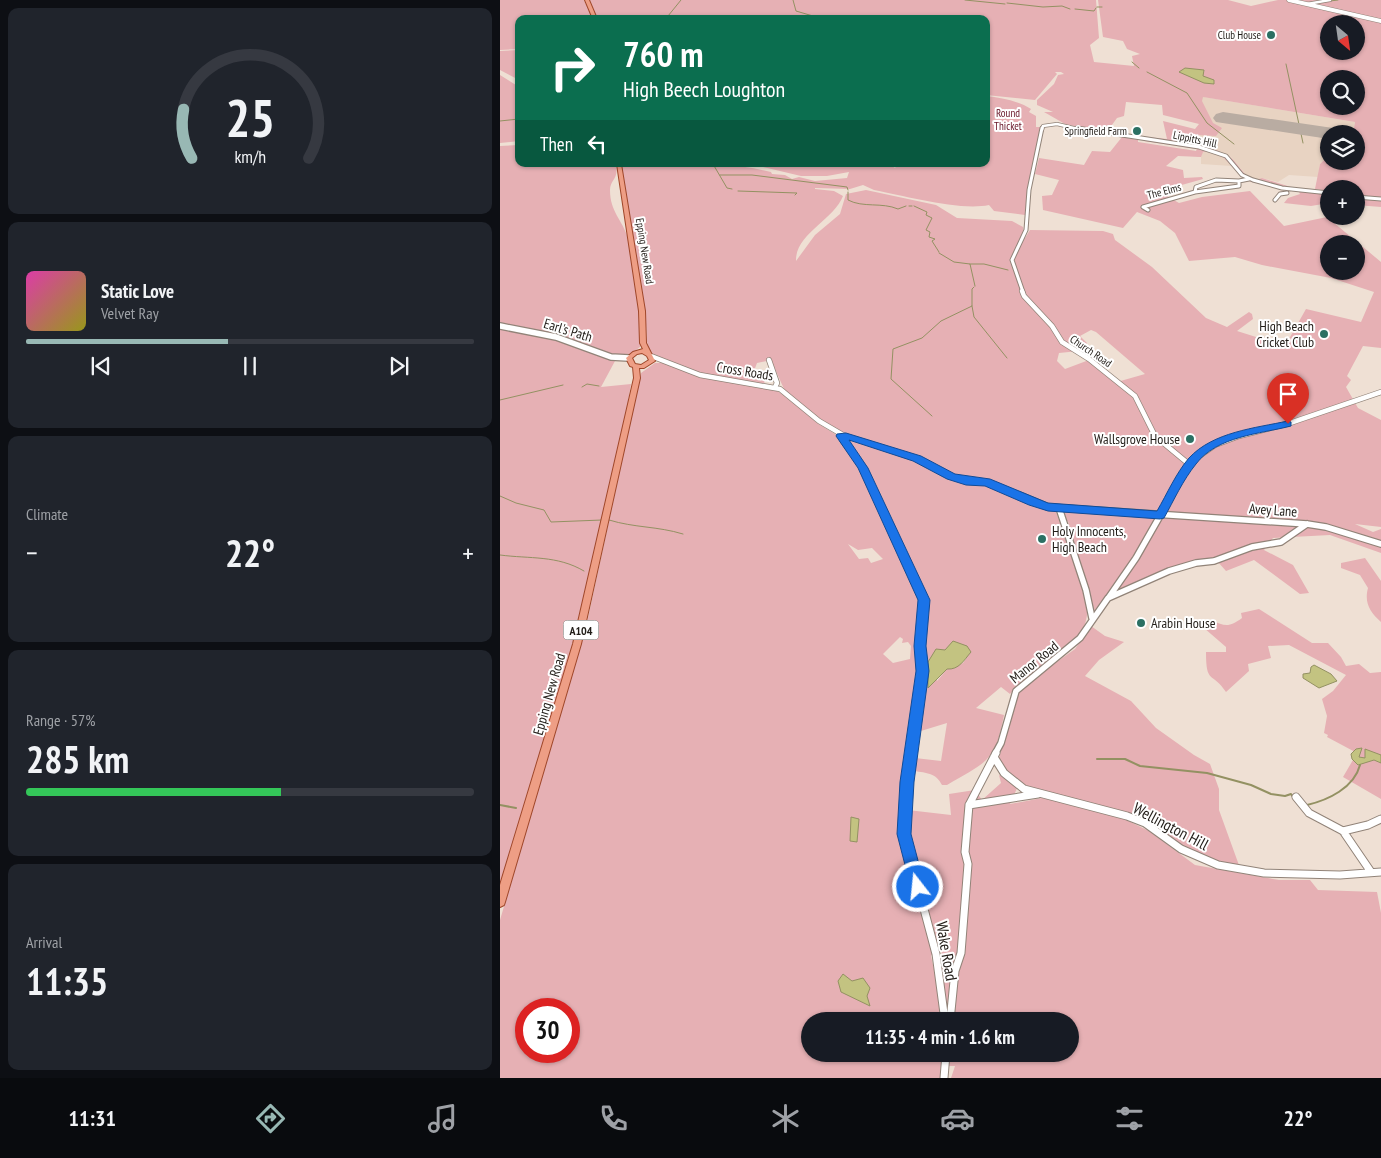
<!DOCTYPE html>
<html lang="en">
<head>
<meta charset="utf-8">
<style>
	body { margin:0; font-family:"PT Sans Narrow",sans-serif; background:#20242c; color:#f1f3f6; height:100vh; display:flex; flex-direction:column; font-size:19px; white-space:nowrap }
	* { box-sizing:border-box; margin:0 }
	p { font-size:16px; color:#9ea1a6 }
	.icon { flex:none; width:28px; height:28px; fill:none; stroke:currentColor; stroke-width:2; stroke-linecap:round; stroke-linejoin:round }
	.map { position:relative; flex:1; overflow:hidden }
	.drawer { display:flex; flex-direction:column; gap:8px; padding:8px; background:#0d0f14; width:500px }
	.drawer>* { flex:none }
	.top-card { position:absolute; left:15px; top:15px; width:475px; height:152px; border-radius:10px; box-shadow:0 1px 4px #0004; background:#0b6e4f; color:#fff; overflow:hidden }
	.needle { width:32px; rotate:151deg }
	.fabs { position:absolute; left:820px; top:15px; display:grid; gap:10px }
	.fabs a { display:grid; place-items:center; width:45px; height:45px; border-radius:50%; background:#171b24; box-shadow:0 1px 4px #0004; font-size:25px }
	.speed { position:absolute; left:15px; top:998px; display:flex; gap:10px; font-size:25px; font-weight:700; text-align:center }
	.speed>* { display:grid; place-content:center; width:65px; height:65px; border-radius:50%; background:#171b24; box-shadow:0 1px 4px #0004; line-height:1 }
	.speed .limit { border:8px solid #d22; background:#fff; color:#111 }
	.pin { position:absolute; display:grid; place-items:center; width:42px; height:42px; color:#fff; margin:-51px -21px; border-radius:50% 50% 50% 0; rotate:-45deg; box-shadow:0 0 5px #0007 }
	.pin .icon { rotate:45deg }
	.me { position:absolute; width:55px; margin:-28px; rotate:344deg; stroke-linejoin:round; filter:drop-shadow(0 0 4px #0008) }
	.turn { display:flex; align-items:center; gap:18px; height:105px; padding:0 25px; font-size:22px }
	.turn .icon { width:65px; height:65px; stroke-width:2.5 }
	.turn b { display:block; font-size:35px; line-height:42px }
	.then { display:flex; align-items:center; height:48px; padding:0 25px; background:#0003; gap:10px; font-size:19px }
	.big { font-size:38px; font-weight:700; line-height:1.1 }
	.drawer .widget { flex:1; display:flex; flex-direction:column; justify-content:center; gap:8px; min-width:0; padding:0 18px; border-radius:10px; background:#20242c }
	.drawer .dial { align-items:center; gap:0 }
	.dial svg { height:130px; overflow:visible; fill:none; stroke:#363941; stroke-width:7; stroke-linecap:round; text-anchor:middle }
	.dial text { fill:#f1f3f6; stroke:none }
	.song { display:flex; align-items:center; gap:15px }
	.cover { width:60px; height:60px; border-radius:8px; background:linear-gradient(135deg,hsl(320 70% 55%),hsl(60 70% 35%)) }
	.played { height:5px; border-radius:2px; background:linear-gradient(90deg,#98b8b4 45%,#363941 45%) }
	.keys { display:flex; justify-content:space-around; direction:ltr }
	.heat { display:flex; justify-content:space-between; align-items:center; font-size:28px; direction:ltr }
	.charge { height:8px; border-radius:4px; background:linear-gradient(90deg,#34c759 57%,#363941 0) }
	.trip { position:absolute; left:301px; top:1012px; width:278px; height:50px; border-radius:25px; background:#171b24; box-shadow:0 1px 4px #0004; font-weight:700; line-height:50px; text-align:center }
	.tab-bar { display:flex; height:80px; justify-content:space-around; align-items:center; background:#090b0e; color:#9ea1a6 }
	.tab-bar .icon { width:35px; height:35px }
	.tab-bar .selected { color:#98b8b4 }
	.tab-bar b { font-size:22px; color:#f1f3f6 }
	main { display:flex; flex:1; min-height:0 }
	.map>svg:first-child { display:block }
	.built { fill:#e8d3c2 }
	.green { fill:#e6b0b4; fill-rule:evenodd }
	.water { fill:#c3c381; stroke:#939162 }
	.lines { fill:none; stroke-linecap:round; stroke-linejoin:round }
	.stream-far1 { stroke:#939162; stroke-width:1 }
	.stream { stroke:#939162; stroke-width:2 }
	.runway { fill:#b9aca2; fill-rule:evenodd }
	.street-far4-casing { stroke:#918378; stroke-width:4 }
	.street-far3-casing { stroke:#918378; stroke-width:5 }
	.street-far2-casing { stroke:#918378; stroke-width:6 }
	.street-far1-casing { stroke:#918378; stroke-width:8 }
	.street-casing { stroke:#918378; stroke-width:9 }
	.secondary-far1-casing { stroke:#918378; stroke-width:5 }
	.secondary-casing { stroke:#918378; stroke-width:8 }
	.primary-casing { stroke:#9f472a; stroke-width:2 }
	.street-far4 { stroke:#fff; stroke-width:2.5 }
	.street-far3 { stroke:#fff; stroke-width:3 }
	.street-far2 { stroke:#fff; stroke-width:4.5 }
	.street-far1 { stroke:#fff; stroke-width:5.5 }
	.street { stroke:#fff; stroke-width:7 }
	.secondary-far1 { stroke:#fff; stroke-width:4 }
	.secondary { stroke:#fff; stroke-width:5.5 }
	.primary { fill:#ee9e85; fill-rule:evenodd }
	.route { fill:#1a73e8; stroke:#114b97 }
	.poi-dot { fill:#2b7063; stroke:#fff; stroke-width:2 }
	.labels { text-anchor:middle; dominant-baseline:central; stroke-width:4; stroke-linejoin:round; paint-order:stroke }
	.far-poi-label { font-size:11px; fill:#221d18; stroke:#fff; text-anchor:end }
	.far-park-label { font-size:11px; fill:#661225; stroke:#fff }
	.far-street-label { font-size:11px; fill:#221d18; stroke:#fff }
	.shield { fill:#fff; stroke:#64615d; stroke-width:1 }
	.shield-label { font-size:12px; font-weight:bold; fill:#221d18 }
	.poi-label { font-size:14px; fill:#221d18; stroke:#fff; text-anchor:end }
	.street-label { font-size:14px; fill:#221d18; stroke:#fff }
	.near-street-label { font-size:16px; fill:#221d18; stroke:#fff }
</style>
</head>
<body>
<main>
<section class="drawer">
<div class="widget dial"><svg viewBox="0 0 100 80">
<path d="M14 69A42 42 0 1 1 86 69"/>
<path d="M14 69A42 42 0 0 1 9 39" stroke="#98b8b4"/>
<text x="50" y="56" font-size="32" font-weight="700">25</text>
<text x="50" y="72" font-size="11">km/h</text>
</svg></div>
<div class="widget">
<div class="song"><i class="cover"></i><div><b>Static Love</b><p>Velvet Ray</p></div></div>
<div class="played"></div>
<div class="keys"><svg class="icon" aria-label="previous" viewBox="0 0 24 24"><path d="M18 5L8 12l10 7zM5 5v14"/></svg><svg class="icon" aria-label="pause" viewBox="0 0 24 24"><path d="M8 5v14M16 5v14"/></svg><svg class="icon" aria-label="next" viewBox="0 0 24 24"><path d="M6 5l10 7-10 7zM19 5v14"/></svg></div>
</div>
<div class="widget"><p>Climate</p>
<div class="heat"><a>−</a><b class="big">22°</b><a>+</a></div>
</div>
<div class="widget"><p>Range · 57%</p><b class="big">285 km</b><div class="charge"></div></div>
<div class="widget"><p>Arrival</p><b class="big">11:35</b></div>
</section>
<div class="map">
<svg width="881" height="1078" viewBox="0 0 881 1078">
	<rect width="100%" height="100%" fill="#efe0d4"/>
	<path class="built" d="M698 96 855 122 853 134H829V155L820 164 818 177 789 175 778 182 762 178 758 180 746 175 731 157 699 146 701 129Z
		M698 148 721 155 732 166 701 164V157L681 155 683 149 696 151Z"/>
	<path class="green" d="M0 0H84L93 19H19V49L0 50Z
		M89 0H596L599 38 590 45 594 62 634 66 632 56 640 54 627 49 623 41 603 37 598 0H728L751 6 778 0H881V207L856 205V189H829V203L811 206 784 203 788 198 800 194 798 190 815 193 823 190 815 189 820 164 829 155V161H856V134H853L855 122 703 97 702 101 713 123 722 128 716 136 699 135 698 144C709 148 719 150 728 156 740 162 745 185 762 178L797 189 751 182 740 175 721 155 709 151 703 152 701 157 678 156 666 166 683 170 684 178 702 177 703 179 671 188 674 192 665 195 679 203 702 197 750 191 784 226 827 217 881 262V348L863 346 847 376 851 380 846 387 858 408 881 420V527L855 524 873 532 881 529V553L830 535 773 538 769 543 720 558 698 562 613 595 663 517 758 520 752 517 665 513 694 462 729 437C714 440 694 453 684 464L686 469 660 513 554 506 525 498 493 483 453 476 425 462 351 438 318 418 284 389 271 360 257 363 254 371 247 375 250 377 262 375 265 380 264 384 208 376 151 354 147 342 146 325 121 164C171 164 222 160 271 172L272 174 285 175 292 179 299 177 315 181 347 178 349 172 327 176H301L251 164H389L395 168 398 164H486V96C502 98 519 101 531 109L529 112 536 116V127H541L525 215 494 211 489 205C459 211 406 196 374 190L363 185 350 189 315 188V189L334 191 343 196C334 220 295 234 296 261L315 235 340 214 346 194 366 190 436 205 457 218 512 221 523 227 525 238 530 230 603 231 613 234 615 240 652 267 706 318 727 327 749 312 752 314 753 319 737 331 785 346 806 309 861 322 874 292 831 278 762 265 735 257 689 261 675 233 660 221 637 212 623 228 543 210 542 196 552 195 559 180 535 174 539 158 584 165 592 151 610 152 622 137 638 140V142L696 151 697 149 644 141 647 137 667 139 663 121 695 129 699 124 663 115 662 105 626 102 624 116 617 118 606 133 565 124 544 112H553L537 105V100L554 84 558 75 564 74 561 72H555L557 74 535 100 486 95V19H342L341 16 339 19H97ZM829 24H856V51H829ZM829 79H856V106H829ZM829 244H856V271H829ZM591 330 596 332 645 374 617 382 589 360 565 369 557 361 559 353 579 351 587 343 580 336Z
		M19 50V80L0 70V51Z
		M0 75 19 87V141L0 143Z
		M19 145V164H116C119 180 110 179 110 190 110 212 122 219 128 238L139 307 140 347 131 354 119 357 57 335 0 326V146Z
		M0 327 41 334 115 361 101 387 131 384 125 420 63 684 0 889Z
		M155 363H165L206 378 273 389 290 398 317 423 340 437 421 463 447 478 492 486 539 507 556 512 587 601C593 652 536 661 510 694L501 687 476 708 504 715C495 763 487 761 447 785H442C436 773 427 773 414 771L415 758 441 761 447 723 411 734 401 781 399 809 451 815 449 794 475 790 482 800 501 783 499 775 518 786 510 804 542 798 614 814 649 831 695 865 779 880H810L818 890 877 892 881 913V1078H451L455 1066H448L446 1054H570V1021H442L438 990 440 1021H310V1054H442L440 1078H0V920L86 627 141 373ZM348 544 358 550 372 548 383 559 371 563 368 558 359 559ZM400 637 403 639 402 643 408 642 411 646 410 659 393 663 383 654ZM436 649 467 657 463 663 447 669 437 681ZM442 938 443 939 438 987 431 956ZM26 1009H69V1051H26Z
		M565 510 648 516 654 519 632 564 593 612 565 525H569L568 521 564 522 562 513Z
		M767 546 764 550 793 565 809 593 800 594 754 560 726 571 718 562 752 549Z
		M865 558 881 581V622C870 612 864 603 868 588L860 575 841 568V563Z
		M759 609 812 643H828L841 657 846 666 859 664 870 673 881 672V799L843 777 857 753 827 737 828 735 824 733 827 716 822 699 833 691 846 675 789 645 768 646 771 658 748 664 749 671 726 692C712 671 706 685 706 652H726V647L704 628 712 620C725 627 730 627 742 618L741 613Z
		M591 626 605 636 624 642 599 660 585 676 631 701 656 728 694 755 710 764 719 789V810L740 868 694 854 639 819 519 785 502 765 499 758 513 702 517 694 523 686 575 649Z"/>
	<path class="water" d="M685 68 704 70 703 76 714 80V84L704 83 679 72Z
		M453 641 467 646 471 652C464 660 459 670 447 669L428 688V662L436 649 445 650Z
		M814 665 831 674 837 681 819 688 803 678V674L810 673 811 667Z
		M862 748 859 757 865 758V749L881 755V763L874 760 858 765 852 759 851 754 856 749Z
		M351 817 359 819 357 842 350 841Z
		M343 974 352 981 363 978 370 988 367 996 370 1006 341 992 338 981Z"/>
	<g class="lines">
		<path class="stream-far1" d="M293 0 296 11 323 19
			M465 0 505 4
			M822 2 838 0
			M507 3 543 7 562 6 570 9
			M597 7H602
			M575 9 594 11 596 8
			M171 17 168 16 181 0
			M632 62 639 68
			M786 64 803 143
			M647 72 687 93 707 123 734 144
			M0 121 19 119
			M213 164 227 188 232 189
			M220 175H252L347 187 348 190
			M238 191 297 193 295 195
			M348 192V200C363 208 382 202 398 209L406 206
			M409 206H412
			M414 206 427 212 426 215 432 218 426 230 430 232 429 237 435 239 432 241 439 252
			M439 253 454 262 470 264 475 286
			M470 264H484L508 270
			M472 306 474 317 507 358
			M82 387 87 384 99 386
			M0 400 63 385
			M432 416 391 379 393 349 422 338 441 321 472 306V289L474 287
			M0 496 16 503 44 510 51 522 102 520
			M109 520C135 528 157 526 183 534
			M0 555C30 559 57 555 84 571"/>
		<path class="stream" d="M597 759H625L640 766 707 773 751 785 771 794 785 796 791 794 796 802
			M0 805 16 808
			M807 805C828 800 854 788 860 765"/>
		<path class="runway" d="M723 112 833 128 840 130 843 134H829V139L716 122 713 118 716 114Z"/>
		<defs>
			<path id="street-far4" d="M807 4 830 0
				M542 130 543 126 557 124 582 130"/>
			<path id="street-far3" d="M577 128 699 147 726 156 742 175 753 180 782 188 829 193
				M695 192 696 187 716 180 739 181
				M856 197 881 199
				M775 200 780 194 787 193
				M648 210 643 207 695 192 739 186V181L749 179
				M523 292 512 260 526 230 529 190 542 128"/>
			<path id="street-far2" d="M522 291 524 296 552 326 562 342 589 359 635 396 655 436 690 465
				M151 356 200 375 280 389 319 421 343 435 417 459 451 477 466 481 486 482 523 497
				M269 360 277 383 275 387
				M343 435 342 440 363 468 376 497
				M671 497 692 461 715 445 739 436 790 423 881 392"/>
			<path id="street-far1" d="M376 495 424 600 420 646 423 671 411 754
				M519 495 548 507 807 524 826 527 881 544
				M559 508 586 590 592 618
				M609 597 636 558 672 495
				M495 754 501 743 516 691 580 638 608 598 669 571 696 563 714 561 752 547 781 542 807 524"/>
			<path id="street" d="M411 753 404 834 436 954 445 1021
				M494 757 504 773 524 789 627 816 645 823 681 849 718 865 764 873 840 875 881 872
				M796 797 809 813 843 831 871 872
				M469 805 538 794
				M843 831 868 825 881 819
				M450 1021 455 971 461 953 468 864 465 852 469 805 496 753
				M444 1078 446 1054"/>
			<path id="secondary-far1" d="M789 0 881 21"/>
			<path id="secondary" d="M0 326 56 337 111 357 129 358"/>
			<path id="primary" d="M85 0H89L97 19H93Z
				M117 164H121L145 311 146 343 155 361 144 368H139L140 378 81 644 5 902 4 905 0 907V885L73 644 134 378 133 367 130 366 126 358 133 352 143 349 140 343 139 311ZM142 353 147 356 149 360 141 365 135 364 132 358 137 354Z"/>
		</defs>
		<use href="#street-far4" class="street-far4-casing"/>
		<use href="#street-far3" class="street-far3-casing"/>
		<use href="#street-far2" class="street-far2-casing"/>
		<use href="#street-far1" class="street-far1-casing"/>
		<use href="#street" class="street-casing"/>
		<use href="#secondary-far1" class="secondary-far1-casing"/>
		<use href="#secondary" class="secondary-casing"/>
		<use href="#primary" class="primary-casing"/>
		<use href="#street-far4" class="street-far4"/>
		<use href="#street-far3" class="street-far3"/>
		<use href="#street-far2" class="street-far2"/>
		<use href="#street-far1" class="street-far1"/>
		<use href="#street" class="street"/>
		<use href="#secondary-far1" class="secondary-far1"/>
		<use href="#secondary" class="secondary"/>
		<use href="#primary" class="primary"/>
	</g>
	<path class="route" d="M788 421 791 422V426C760 434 717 436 696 464 683 480 674 500 664 518L660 519 548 511 529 505 485 486 466 485 447 479 413 461 349 440 368 468 430 600 426 646 429 671 414 782 411 834 425 887 423 892 418 894 412 892 397 834 400 782 416 671 414 646 418 600 358 468 336 436 337 434 346 433 421 456 455 474 490 479 548 503 657 511C667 494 676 473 689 458 713 432 755 428 788 421Z"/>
	<g class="poi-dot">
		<circle cx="771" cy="35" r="5"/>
		<circle cx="637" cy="131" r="5"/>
		<circle cx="824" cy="334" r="5"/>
		<circle cx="690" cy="439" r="5"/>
		<circle cx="542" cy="539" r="5"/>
		<circle cx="641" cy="623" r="5"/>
	</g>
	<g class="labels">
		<g class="far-poi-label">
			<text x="761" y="35">Club House</text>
			<text x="627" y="131">Springfield Farm</text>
		</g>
		<g class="far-park-label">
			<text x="508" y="113">Round<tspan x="508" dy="13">Thicket</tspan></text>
		</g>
		<g class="far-street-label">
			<text transform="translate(695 139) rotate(12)">Lippitts Hill</text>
			<text transform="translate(664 191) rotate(-15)">The Elms</text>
			<text transform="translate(145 251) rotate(81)">Epping New Road</text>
			<text transform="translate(591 351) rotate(34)">Church Road</text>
		</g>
		<rect class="shield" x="63.5" y="620.5" width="35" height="19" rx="4"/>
		<g class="shield-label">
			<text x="81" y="630">A104</text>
		</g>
		<g class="poi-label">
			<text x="814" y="326">High Beach<tspan x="814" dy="16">Cricket Club</tspan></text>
			<text x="680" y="439">Wallsgrove House</text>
			<text x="552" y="531" text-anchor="start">Holy Innocents,<tspan x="552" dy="16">High Beach</tspan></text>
			<text x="651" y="623" text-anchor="start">Arabin House</text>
		</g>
		<g class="street-label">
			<text transform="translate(68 330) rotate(17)">Earl's Path</text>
			<text transform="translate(245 371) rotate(9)">Cross Roads</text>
			<text transform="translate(773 510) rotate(4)">Avey Lane</text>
			<text transform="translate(534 662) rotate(-39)">Manor Road</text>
			<text transform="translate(49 694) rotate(-74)">Epping New Road</text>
		</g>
		<g class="near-street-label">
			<text transform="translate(671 826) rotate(28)">Wellington Hill</text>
			<text transform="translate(447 951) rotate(80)">Wake Road</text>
		</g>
	</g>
</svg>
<div class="fabs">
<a><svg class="needle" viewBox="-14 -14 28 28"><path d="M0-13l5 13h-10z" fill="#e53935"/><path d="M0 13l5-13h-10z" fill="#9ea1a6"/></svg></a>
<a><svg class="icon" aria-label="search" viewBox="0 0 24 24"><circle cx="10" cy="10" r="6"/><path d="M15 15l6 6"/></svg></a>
<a><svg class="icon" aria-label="layers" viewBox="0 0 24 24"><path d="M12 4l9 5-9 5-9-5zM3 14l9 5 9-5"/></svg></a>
<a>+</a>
<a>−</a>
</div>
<div class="speed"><div class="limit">30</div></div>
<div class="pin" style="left:788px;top:424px;background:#d93025"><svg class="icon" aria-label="arrive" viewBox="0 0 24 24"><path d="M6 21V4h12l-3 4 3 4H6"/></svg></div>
<svg class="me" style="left:418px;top:887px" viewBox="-20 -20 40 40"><circle r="17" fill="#1a73e8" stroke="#fff" stroke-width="3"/><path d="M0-11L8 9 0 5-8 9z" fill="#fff"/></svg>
<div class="trip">11:35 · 4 min · 1.6 km</div>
<div class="top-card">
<div class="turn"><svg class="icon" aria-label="right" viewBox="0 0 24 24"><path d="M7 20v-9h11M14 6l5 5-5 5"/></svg><div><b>760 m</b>High Beech Loughton</div></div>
<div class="then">Then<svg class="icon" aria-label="left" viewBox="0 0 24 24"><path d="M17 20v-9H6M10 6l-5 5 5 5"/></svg></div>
</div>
</div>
</main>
<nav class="tab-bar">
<b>11:31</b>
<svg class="icon selected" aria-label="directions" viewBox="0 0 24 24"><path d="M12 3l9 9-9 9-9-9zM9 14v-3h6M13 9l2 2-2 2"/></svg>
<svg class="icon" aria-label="music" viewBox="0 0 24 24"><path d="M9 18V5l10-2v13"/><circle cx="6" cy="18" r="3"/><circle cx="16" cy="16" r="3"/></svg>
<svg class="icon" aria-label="phone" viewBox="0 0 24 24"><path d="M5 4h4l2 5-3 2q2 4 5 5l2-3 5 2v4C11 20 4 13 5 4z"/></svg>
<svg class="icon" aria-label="climate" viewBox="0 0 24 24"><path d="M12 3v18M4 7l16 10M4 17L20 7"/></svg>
<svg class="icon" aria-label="car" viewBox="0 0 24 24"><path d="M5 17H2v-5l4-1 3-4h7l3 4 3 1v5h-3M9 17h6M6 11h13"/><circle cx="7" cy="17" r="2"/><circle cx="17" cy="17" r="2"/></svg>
<svg class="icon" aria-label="filters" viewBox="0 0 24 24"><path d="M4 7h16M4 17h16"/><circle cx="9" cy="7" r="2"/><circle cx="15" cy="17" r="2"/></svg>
<b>22°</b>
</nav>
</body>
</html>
